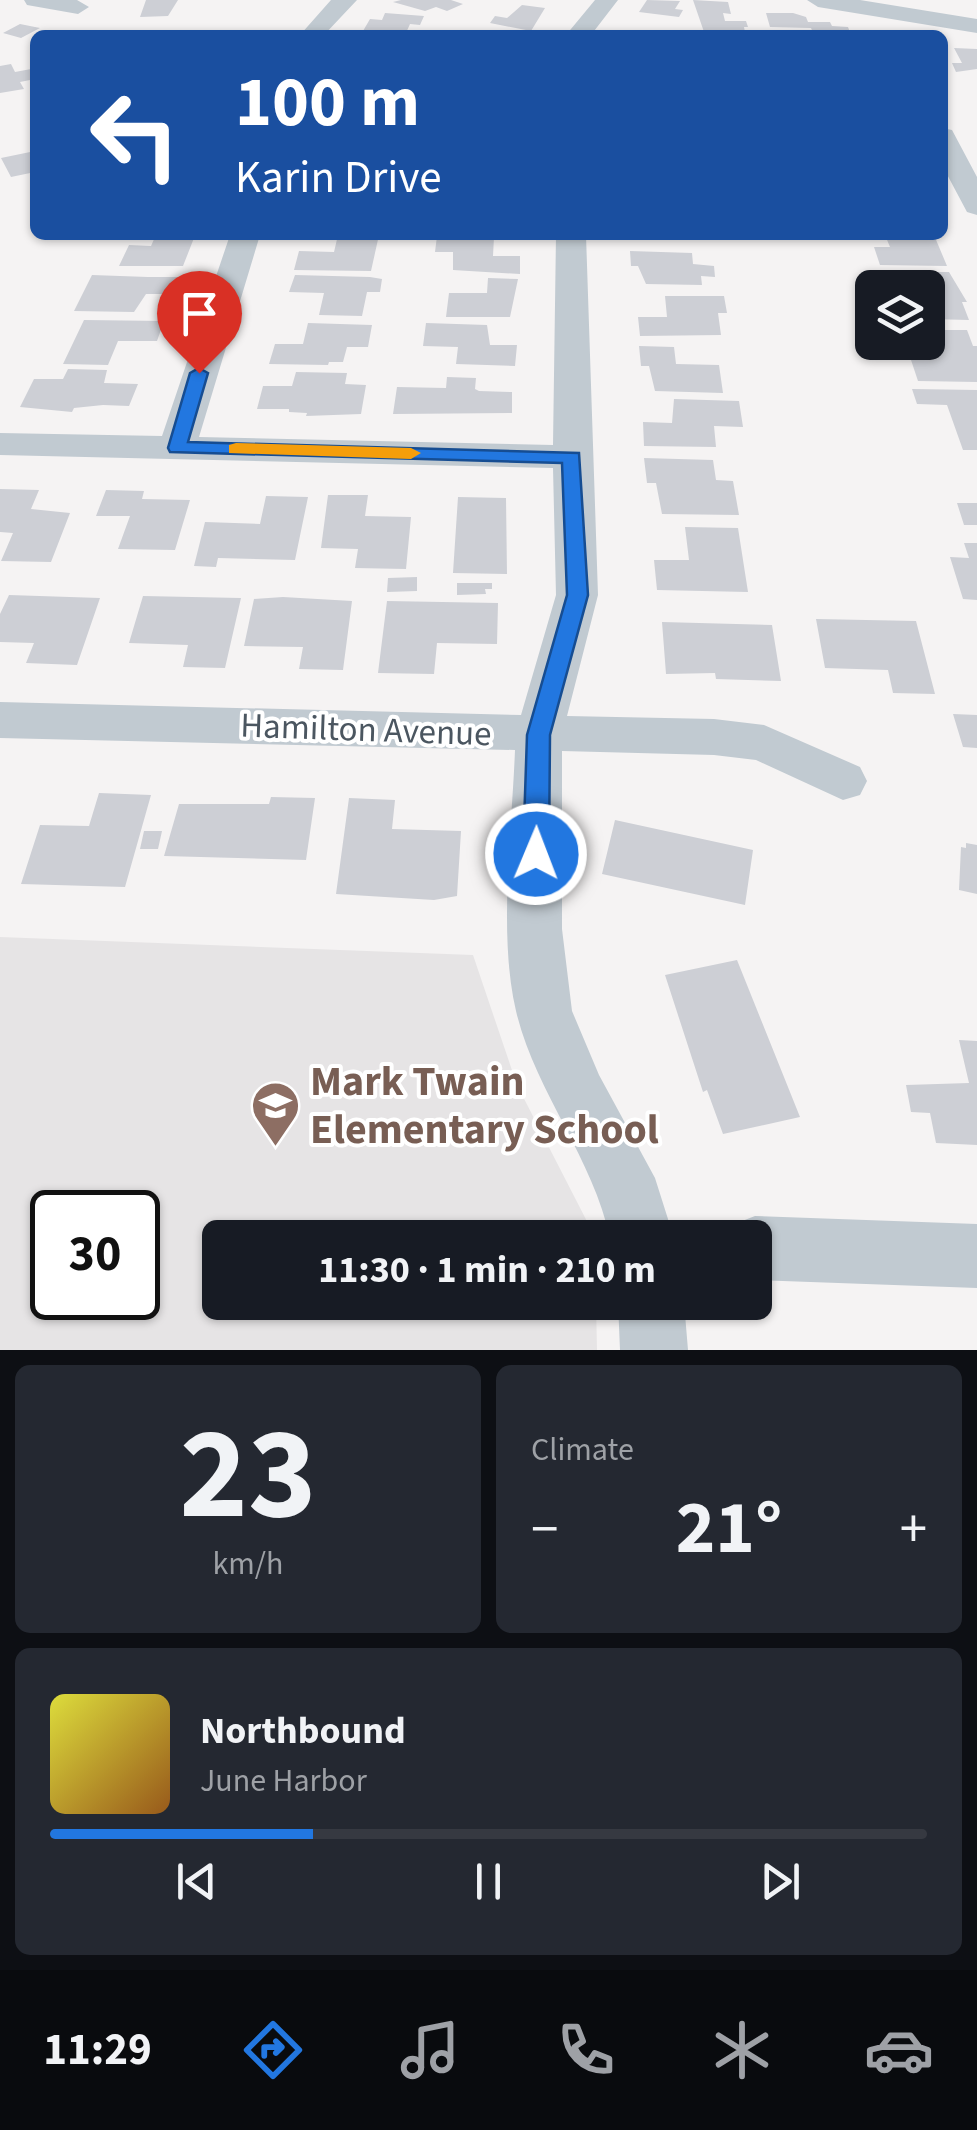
<!DOCTYPE html>
<html lang="en">
<head>
<meta charset="utf-8">
<style>
	body { margin:0; font-family:"Source Sans 3",sans-serif; background:#242831; color:#f1f3f6; height:100vh; display:flex; flex-direction:column; font-size:38px; white-space:nowrap }
	* { box-sizing:border-box; margin:0 }
	p { font-size:32px; color:#9ea1a6 }
	.icon { flex:none; width:55px; height:55px; fill:none; stroke:currentColor; stroke-width:2; stroke-linecap:round; stroke-linejoin:round }
	.map { position:relative; height:1350px; overflow:hidden }
	.panel { display:flex; flex-direction:column; gap:15px; padding:15px; background:#0d0f14; flex:1 }
	.panel>* { flex:none }
	.guide { position:absolute; left:30px; top:30px; width:918px; height:210px; border-radius:15px; box-shadow:0 2px 8px #0004; background:#1a4fa0; color:#fff; overflow:hidden }
	.fabs { position:absolute; left:855px; top:270px; display:grid; gap:20px }
	.fabs a { display:grid; place-items:center; width:90px; height:90px; border-radius:15px; background:#171b24; box-shadow:0 2px 8px #0004; font-size:50px }
	.speed { position:absolute; left:30px; top:1190px; display:flex; gap:20px; font-size:50px; font-weight:700; text-align:center }
	.speed>* { display:grid; place-content:center; width:130px; height:130px; border-radius:50%; background:#171b24; box-shadow:0 2px 8px #0004; line-height:1 }
	.speed .limit { border:5px solid #111; border-radius:15px; background:#fff; color:#111 }
	.pin { position:absolute; display:grid; place-items:center; width:85px; height:85px; color:#fff; margin:-102px -42px; border-radius:50% 50% 50% 0; rotate:-45deg; box-shadow:0 0 10px #0007 }
	.pin .icon { rotate:45deg }
	.me { position:absolute; width:110px; margin:-55px; rotate:1deg; stroke-linejoin:round; filter:drop-shadow(0 0 8px #0008) }
	.turn { display:flex; align-items:center; gap:35px; height:210px; padding:0 40px; font-size:45px }
	.turn .icon { width:130px; height:130px; stroke-width:2.5 }
	.turn b { display:block; font-size:70px; line-height:85px }
	.big { font-size:75px; font-weight:700; line-height:1.1 }
	.panel .tile { flex:1; display:flex; flex-direction:column; justify-content:center; gap:15px; min-width:0; padding:0 35px; border-radius:15px; background:#242831 }
	.panel .dial { align-items:center; gap:0 }
	.dial b { font-size:130px; line-height:1 }
	.song { display:flex; align-items:center; gap:30px }
	.cover { width:120px; height:120px; border-radius:15px; background:linear-gradient(135deg,hsl(60 70% 55%),hsl(30 70% 35%)) }
	.played { height:10px; border-radius:5px; background:linear-gradient(90deg,#2277e0 30%,#363941 30%) }
	.keys { display:flex; justify-content:space-around; direction:ltr }
	.heat { display:flex; justify-content:space-between; align-items:center; font-size:55px; direction:ltr }
	.panel .tiles { flex:1; display:grid; gap:15px; grid-template-columns:1fr 1fr }
	.tile:last-child { grid-column:span 2 }
	.trip { position:absolute; left:202px; top:1220px; width:570px; height:100px; border-radius:15px; background:#171b24; box-shadow:0 2px 8px #0004; font-weight:700; line-height:100px; text-align:center }
	.tabs { display:flex; height:160px; justify-content:space-around; align-items:center; background:#090b0e; color:#9ea1a6 }
	.tabs .icon { width:70px; height:70px }
	.tabs .selected { color:#2277e0 }
	.tabs b { font-size:45px; color:#f1f3f6 }
	.map>svg:first-child { display:block }
	.education { fill:#e6e4e5; fill-rule:evenodd }
	.building { fill:#cdcfd5 }
	.lines { fill:none; stroke-linecap:round; stroke-linejoin:round }
	.minor { fill:#c1cad1; fill-rule:evenodd }
	.route { fill:#2277e0; stroke:#164d92; stroke-width:2.5 }
	.slow { fill:#f59e0b }
	.labels { text-anchor:middle; dominant-baseline:central; stroke-width:8; stroke-linejoin:round; paint-order:stroke }
	.street-label { font-size:35px; fill:#4b5660; stroke:#fff }
	.near-education-label { font-size:42px; font-weight:bold; fill:#785e54; stroke:#fff; text-anchor:start }
</style>
</head>
<body>
<div class="map">
<svg width="977" height="1350" viewBox="0 0 977 1350">
	<rect width="100%" height="100%" fill="#f5f3f3"/>
	<path class="education" d="M0 937 473 955 517 1085 595 1237 220 1238V1302L596 1303 597 1350H0ZM52 1212H138V1298H52Z"/>
	<path class="building" d="M146 0H178L168 16 140 17Z
		M401 0H451L463 4 447 11 436 7 425 11 393 2Z
		M647 0 680 1 675 9 683 10 679 17 639 12Z
		M693 0 728 2 731 14 723 13 725 21H746L748 27H744L745 32H704Z
		M522 5 545 8 531 31 490 23 495 16 507 18Z
		M385 13 424 16 420 25 410 24 406 33 363 31 370 19 382 20Z
		M766 13H793L806 17 808 22H830L832 26 848 27 851 35H814L811 28 770 27Z
		M20 24 40 28 21 38 3 33Z
		M954 48 977 49V69L956 72 952 63H962Z
		M11 64 15 72 31 69 35 79 20 82 24 89 0 93V66Z
		M35 151V172L11 177 1 158Z
		M338 235H379L371 271 294 270 299 251 334 252Z
		M885 235H934L947 266 880 265 874 247H890Z
		M437 236 494 237 493 256H520V274L453 270V252H435Z
		M155 237 194 238 183 266H119L129 245 151 246Z
		M630 251 692 253 693 264 714 266 715 277 701 276 702 285 646 284 638 266H631Z
		M908 272H949L967 302H962L969 320 930 319 928 288H914Z
		M92 275 148 277H179L172 294H146L134 312 74 311Z
		M295 275 370 277 382 279 380 292H367L362 316 319 315 324 293 289 292Z
		M488 278 518 279 510 317H446L449 293H487Z
		M665 296H724L727 313H718L721 335 640 336 638 317H667Z
		M84 320 164 321 157 341H118L108 365 63 364Z
		M308 323 372 325 368 347H347L343 362H329L328 365 269 364 275 344H303Z
		M426 323 487 325 490 345H517L515 366 456 364 458 347 423 346Z
		M928 330H967L973 346H977V382L918 381 908 351 925 352 921 342H928L931 337Z
		M639 346 674 347 676 364 719 365 723 393 655 391 649 366H641Z
		M68 369 107 370 104 383 138 384 129 406 103 405 74 408 72 412 20 407 34 379H63Z
		M296 372 347 373 345 384 366 385 361 414 306 416 307 413 289 412V409H257L263 386H292Z
		M447 377 476 378 475 389 479 391 512 392V413L393 414 397 387 446 388Z
		M912 389 977 390V450H963L947 405 917 404Z
		M674 399 739 401 743 427 714 426 716 447 644 446 643 422 672 423Z
		M644 458 713 460 716 480 733 481 739 515 662 514 656 483H647Z
		M0 489 39 490 31 509 70 513 51 562 1 561 13 533 0 532Z
		M106 490 144 491 142 499 190 500 175 550 118 549 130 516H96Z
		M328 495H368L365 516 411 517 406 569 355 568 358 549 321 548Z
		M266 496 308 497 295 560 218 558 216 567 194 566 205 522 260 524Z
		M458 497 506 498 507 574 453 573Z
		M957 503H977V525H964Z
		M685 527 738 528 748 592 657 590 654 560H689Z
		M964 543H977V600L963 599 950 557 969 558Z
		M417 577V591L387 592 388 578Z
		M457 583H492V589H485L486 594 457 595Z
		M9 595 100 598 77 665 26 663 34 643 0 642V614Z
		M143 596 241 598 225 668 183 667 188 645 129 643Z
		M283 597 352 601 343 670 299 669 303 647 244 646 254 599Z
		M387 601 498 603 497 644 437 643 434 674 378 673Z
		M816 619 916 621 935 694 893 693 888 670 825 668Z
		M662 622 772 625 781 681 716 679 715 673 666 674Z
		M953 714 977 715V748L963 747Z
		M99 793 151 795 125 887 21 884 40 825 89 826Z
		M271 797 315 798 306 860 164 856 179 804H269Z
		M349 798 395 800 392 829 461 831 457 896 434 900 336 894Z
		M615 820 753 850 745 905 602 874Z
		M144 831H162L158 849H140Z
		M966 843 977 845V894L959 890 961 847 966 848Z
		M737 960 800 1117 723 1134 707 1090 703 1092 665 975Z
		M959 1040 977 1041V1145L936 1143 930 1113 911 1112 906 1085 969 1083Z"/>
	<g class="lines">
		<path class="minor" d="M24 0H77L89 7 78 14 27 5Z
			M331 0H357L324 35H300Z
			M595 0H618L591 35H566Z
			M807 0H860L977 19V33L818 7Z
			M942 128 952 130 977 177V215L967 212 942 165Z
			M230 235H260L199 437 553 445 556 235H586L598 595 567 716 714 719 764 725 860 767 867 781 860 795 843 800 756 760 714 755 562 751V929L572 1011 599 1075 655 1178 674 1238H610C593 1158 535 1091 516 1011 498 935 512 829 515 750L0 738V702L521 715 556 595 553 468 0 455V433L162 436Z
			M755 1216 977 1224V1288L755 1280V1238H727L732 1225Z
			M618 1302H684L688 1350H620Z"/>
	</g>
	<path class="route" d="M199 368 208 373 188 442 579 453 588 595 550 735 549 854 545 862 536 865 527 862 523 854 527 735 567 595 562 463 170 452 168 448 190 373Z"/>
	<path class="slow" d="M236 443 411 448 421 453 411 459 229 453V445Z"/>
	<defs>
		<symbol id="school-pin" viewBox="-11 -11 22 30"><path d="M0 17L-7.5 6A9.5 9.5 0 1 1 7.5 6Z" fill="#8d6e63" stroke="#fff"/><path d="M0-5L7-2L0 1L-7-2ZM-4 1L0 2.5L4 1V4Q0 6-4 4Z" fill="#fff"/></symbol>
	</defs>
	<g fill-rule="evenodd">
		<use href="#school-pin" x="248" y="1078" width="55" height="75"/>
	</g>
	<g class="labels">
		<g class="street-label">
			<text transform="translate(366 730) rotate(2)">Hamilton Avenue</text>
		</g>
		<g class="near-education-label">
			<text x="310" y="1082">Mark Twain<tspan x="310" dy="48">Elementary School</tspan></text>
		</g>
	</g>
</svg>
<div class="fabs">
<a><svg class="icon" aria-label="layers" viewBox="0 0 24 24"><path d="M12 4l9 5-9 5-9-5zM3 14l9 5 9-5"/></svg></a>
</div>
<div class="speed"><div class="limit">30</div></div>
<div class="pin" style="left:199px;top:373px;background:#d93025"><svg class="icon" aria-label="arrive" viewBox="0 0 24 24"><path d="M6 21V4h12l-3 4 3 4H6"/></svg></div>
<svg class="me" style="left:536px;top:854px" viewBox="-20 -20 40 40"><circle r="17" fill="#2277e0" stroke="#fff" stroke-width="3"/><path d="M0-11L8 9 0 5-8 9z" fill="#fff"/></svg>
<div class="trip">11:30 · 1 min · 210 m</div>
<div class="guide">
<div class="turn"><svg class="icon" aria-label="left" viewBox="0 0 24 24"><path d="M17 20v-9H6M10 6l-5 5 5 5"/></svg><div><b>100 m</b>Karin Drive</div></div>
</div>
</div>
<section class="panel">
<div class="tiles">
<div class="tile dial"><b>23</b><p>km/h</p></div>
<div class="tile"><p>Climate</p>
<div class="heat"><a>−</a><b class="big">21°</b><a>+</a></div>
</div>
<div class="tile">
<div class="song"><i class="cover"></i><div><b>Northbound</b><p>June Harbor</p></div></div>
<div class="played"></div>
<div class="keys"><svg class="icon" aria-label="previous" viewBox="0 0 24 24"><path d="M18 5L8 12l10 7zM5 5v14"/></svg><svg class="icon" aria-label="pause" viewBox="0 0 24 24"><path d="M8 5v14M16 5v14"/></svg><svg class="icon" aria-label="next" viewBox="0 0 24 24"><path d="M6 5l10 7-10 7zM19 5v14"/></svg></div>
</div>
</div>
</section>
<nav class="tabs">
<b>11:29</b>
<svg class="icon selected" aria-label="directions" viewBox="0 0 24 24"><path d="M12 3l9 9-9 9-9-9zM9 14v-3h6M13 9l2 2-2 2"/></svg>
<svg class="icon" aria-label="music" viewBox="0 0 24 24"><path d="M9 18V5l10-2v13"/><circle cx="6" cy="18" r="3"/><circle cx="16" cy="16" r="3"/></svg>
<svg class="icon" aria-label="phone" viewBox="0 0 24 24"><path d="M5 4h4l2 5-3 2q2 4 5 5l2-3 5 2v4C11 20 4 13 5 4z"/></svg>
<svg class="icon" aria-label="climate" viewBox="0 0 24 24"><path d="M12 3v18M4 7l16 10M4 17L20 7"/></svg>
<svg class="icon" aria-label="car" viewBox="0 0 24 24"><path d="M5 17H2v-5l4-1 3-4h7l3 4 3 1v5h-3M9 17h6M6 11h13"/><circle cx="7" cy="17" r="2"/><circle cx="17" cy="17" r="2"/></svg>
</nav>
</body>
</html>
